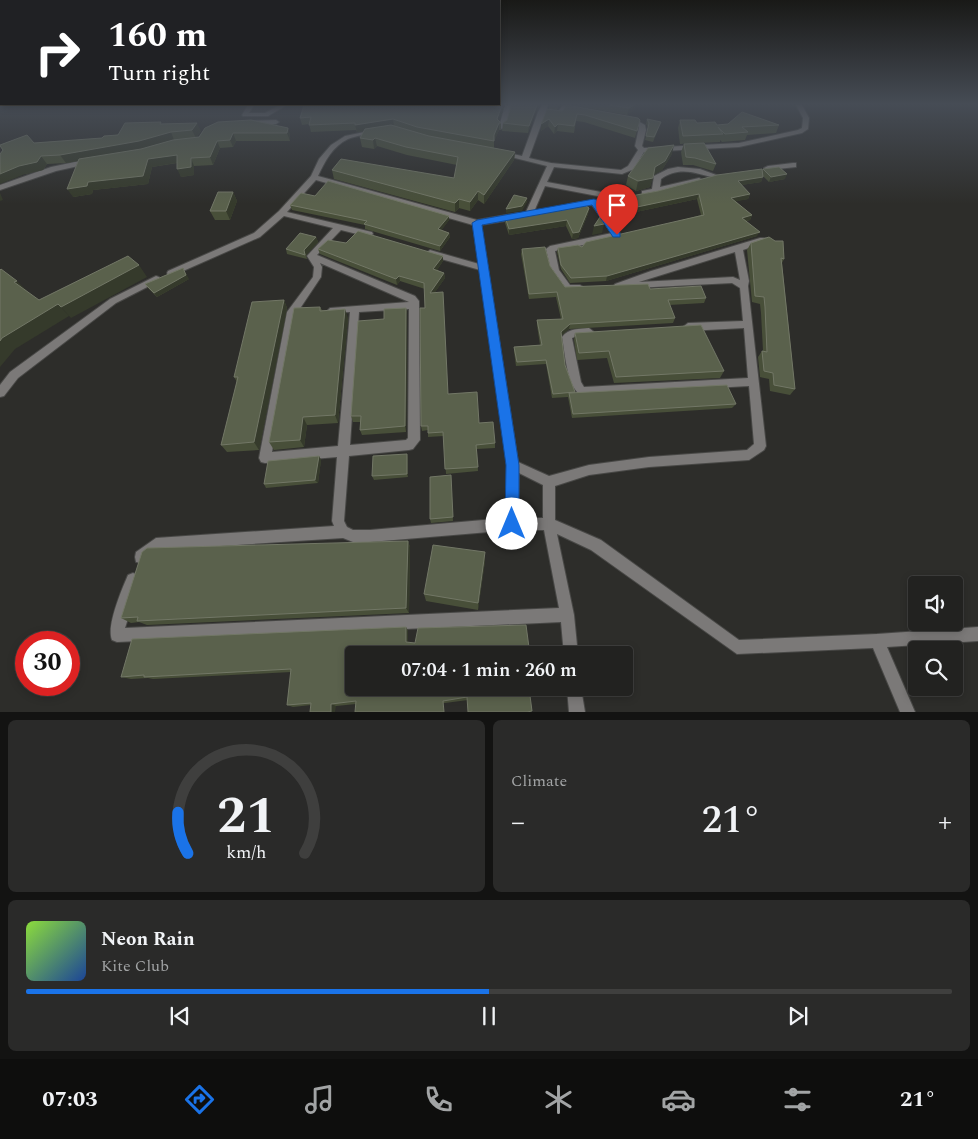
<!DOCTYPE html>
<html lang="en">
<head>
<meta charset="utf-8">
<style>
	body { margin:0; font-family:Spectral,serif; background:#2a2a29; color:#f1f3f6; height:100vh; display:flex; flex-direction:column; font-size:19px; white-space:nowrap }
	* { box-sizing:border-box; margin:0 }
	p { font-size:16px; color:#a2a4a5 }
	.icon { flex:none; width:28px; height:28px; fill:none; stroke:currentColor; stroke-width:2; stroke-linecap:round; stroke-linejoin:round }
	.map { position:relative; height:712px; overflow:hidden }
	.sheet { display:flex; flex-direction:column; gap:8px; padding:8px; background:#131312; flex:1 }
	.sheet>* { flex:none }
	.top-card { position:absolute; left:0px; top:0px; width:500px; height:105px; box-shadow:0 2px 8px #0003,0 0 0 1px #3f3f3e; background:#202124; color:#fff; overflow:hidden }
	.buttons { position:absolute; left:908px; top:576px; display:grid; gap:10px }
	.buttons a { display:grid; place-items:center; width:55px; height:55px; border-radius:5px; background:#222220; box-shadow:0 2px 8px #0003,0 0 0 1px #3f3f3e; font-size:25px }
	.speed { position:absolute; left:15px; top:631px; display:flex; gap:10px; font-size:25px; font-weight:700; text-align:center }
	.speed>* { display:grid; place-content:center; width:65px; height:65px; border-radius:50%; background:#222220; box-shadow:0 2px 8px #0003,0 0 0 1px #3f3f3e; line-height:1 }
	.speed .limit { border:8px solid #d22; background:#fff; color:#111 }
	.pin { position:absolute; display:grid; place-items:center; width:42px; height:42px; color:#fff; margin:-51px -21px; border-radius:50% 50% 50% 0; rotate:-45deg; box-shadow:0 0 5px #0007 }
	.pin .icon { rotate:45deg }
	.me { position:absolute; width:55px; margin:-28px; rotate:0deg; stroke-linejoin:round; filter:drop-shadow(0 0 4px #0008) }
	.turn { display:flex; align-items:center; gap:18px; height:105px; padding:0 25px; font-size:22px }
	.turn .icon { width:65px; height:65px; stroke-width:2.5 }
	.turn b { display:block; font-size:35px; line-height:42px }
	.big { font-size:38px; font-weight:600; line-height:1.1 }
	.sheet .card { flex:1; display:flex; flex-direction:column; justify-content:center; gap:8px; min-width:0; padding:0 18px; border-radius:8px; background:#2a2a29 }
	.sheet .dial { align-items:center; gap:0 }
	.dial svg { height:130px; overflow:visible; fill:none; stroke:#3f3f3e; stroke-width:7; stroke-linecap:round; text-anchor:middle }
	.dial text { fill:#f1f3f6; stroke:none }
	.song { display:flex; align-items:center; gap:15px }
	.cover { width:60px; height:60px; border-radius:8px; background:linear-gradient(135deg,hsl(90 70% 55%),hsl(220 70% 35%)) }
	.played { height:5px; border-radius:2px; background:linear-gradient(90deg,#1a73e8 50%,#3f3f3e 50%) }
	.keys { display:flex; justify-content:space-around; direction:ltr }
	.heat { display:flex; justify-content:space-between; align-items:center; font-size:28px; direction:ltr }
	.sheet .tiles { flex:1; display:grid; gap:8px; grid-template-columns:1fr 1fr }
	.card:last-child { grid-column:span 2 }
	.trip { position:absolute; left:345px; top:646px; width:288px; height:50px; border-radius:5px; background:#222220; box-shadow:0 2px 8px #0003,0 0 0 1px #3f3f3e; font-weight:600; line-height:50px; text-align:center }
	.menu { display:flex; height:80px; justify-content:space-around; align-items:center; background:#0e0e0d; color:#a2a4a5 }
	.menu .icon { width:35px; height:35px }
	.menu .on { color:#1a73e8 }
	.menu b { font-size:22px; color:#f1f3f6 }
	.map>svg:first-child { display:block }
	.lines { fill:none; stroke-linecap:round; stroke-linejoin:round }
	.minor-casing { stroke:#484846; stroke-width:2 }
	.minor { fill:#7b7978; fill-rule:evenodd }
	.wall { fill:#484f39 }
	.shaded-wall { fill:#353a2b }
	.building { fill:#5a614c; stroke:#727766 }
	.route { fill:#1a73e8; stroke:#114b97 }
</style>
</head>
<body>
<div class="map">
<svg width="978" height="712" viewBox="0 0 978 712">
	<rect width="100%" height="100%" fill="#2d2d2a"/>
	<g class="lines">
		<defs>
			<path id="minor" d="M248 105H254L249 113H265L280 105H287L268 116H243L242 115Z
				M505 105H511L505 127 502 129 499 127Z
				M542 105H548L546 111 558 112 562 106 564 105 582 109 579 111 566 109 562 115 560 116 545 114 529 158 551 163 621 170 628 166 638 150 635 146 639 127 636 124 625 120V118L636 120 645 125 646 130 642 146 644 148 739 143 798 130 802 128 803 118 796 105H802L809 118 808 129 802 133 739 147 644 152 634 169 622 174 554 167 547 182 612 194 616 196H621L625 198 621 200 599 204 621 235 620 237 555 251 559 270 570 285H580L585 288C581 293 570 292 564 290L551 270 546 249 550 246 612 233 592 205 569 208 565 206 569 204 608 198 545 186 533 214 532 216H526L525 214 547 166 499 154 503 152 522 156 538 112Z
				M249 121 276 120 279 122 276 124H247L246 123Z
				M374 130 376 131V133C368 135 357 135 348 139 333 146 325 161 318 176L477 220 518 213 522 216 518 219 481 225 518 462 549 476 589 465 649 457 747 450 754 444 749 386 582 395C567 390 565 352 562 337 569 328 579 329 589 328L594 332C589 339 579 334 572 338L581 382 584 387 748 378 744 328 688 331 683 327 688 323 743 321 740 288 732 283 634 288 630 285 618 289 614 286 615 284 651 271 760 238H766V242L743 250 749 281 748 286 766 446 764 450 749 460 649 467 589 475 555 486V520L601 540 739 640 877 634 978 627V641L887 647 915 712H900L873 648 737 654 591 550 557 534 574 615 578 655H564L561 622 117 642 112 640C106 626 122 589 128 575L133 573 138 575 140 580 125 628 559 608 544 530H512L370 542H353L343 538 159 550 141 563 136 562 135 557 136 552 156 538 334 526 332 521 337 457 265 463 261 462 259 458 287 312 313 277 314 267 307 256 333 228 284 216 260 237 174 275H168L167 273 168 271 254 233 279 211 311 176 319 159 331 145 345 136ZM316 180 473 225 479 264 430 250 426 253 427 255 480 270 507 465 506 518 370 530H353L347 527 344 521 349 456 409 450 413 449 420 440 419 301 415 296 317 255 341 230 369 237 373 234 372 232 287 212ZM735 252 740 280 733 277 639 282ZM320 263 409 302 330 308 328 310 333 313 350 312 338 446 272 452 297 313 321 277 322 267ZM409 309 408 438 406 440 350 445 359 312ZM519 473 543 485V518H518Z
				M89 159 93 161 92 163 56 171 0 190V185L51 167Z
				M793 163H796V167L768 170 764 168 768 166Z
				M678 167 700 169 719 176 715 178C695 173 679 166 661 179L660 187 699 178 703 180 656 193 642 195V191L652 189 654 176 668 169Z
				M156 276 159 277 160 279 159 281 116 303 18 378 4 396 0 397V385L10 372 110 299Z
				M567 688H581L585 712H569Z"/>
		</defs>
		<use href="#minor" class="minor-casing"/>
		<use href="#minor" class="minor"/>
	</g>
	<path class="wall" d="M304 105H505L499 121 501 123V130H499L494 141V148L515 152 514 160 484 204 478 200 470 211 459 208 455 212 334 179 332 170 454 178 457 165 407 155 377 146 374 149 362 147 360 138 364 131 357 132 356 130 311 132 309 124 302 125 300 118Z
		M510 105H541L536 111 528 133 502 131 503 123 507 120 511 105Z
		M549 105H563L557 110 640 120 635 138 584 122 576 121 574 133 557 131 554 134 548 126 541 131V124L549 109Z
		M572 105H635L634 110 627 115Z
		M647 119 659 127 653 142 645 140 648 127 646 124Z
		M680 120 697 123 717 125H779L776 133 747 135 745 140 722 142 720 140V142L680 144 678 128Z
		M162 124 201 131 196 138 199 137 205 128H288L290 136V141H236L233 147 220 148 213 165 194 166V175L181 177 177 163 152 167 148 184 93 190 92 194 73 197 79 161 66 163 47 164 43 170 25 174 0 146 102 138Z
		M684 144 716 164 713 171 693 165H683L681 152Z
		M672 154 662 170 653 175 650 187 636 191 626 185 628 176Z
		M763 169 785 179 769 182 763 176 761 182 741 185 750 194 748 199 735 201 752 215 750 220 746 221 757 236 606 281 570 283 561 269 557 252 558 248 582 247 701 215 697 199 617 216 608 204 609 200 658 191Z
		M233 192 237 201 230 220H215L210 211Z
		M315 196 449 216V220L441 230 449 233 450 237 440 251 365 229V225L292 210 290 205Z
		M589 208 588 214 578 238 572 239 566 226 509 235 505 223V217Z
		M316 237 318 242 306 255 307 259 287 254 286 249Z
		M346 243 443 256V261L437 270 444 273 445 278 435 292 448 394 479 423 495 443V448L477 449 478 471 446 474 444 436 428 437V430L422 431 421 426 425 308V289L400 281 397 285 320 254 318 249Z
		M751 243 784 259 782 263 795 389 790 395 770 391 769 379 760 377 758 357 762 351H763L761 313 760 304 752 302 747 250Z
		M522 249 550 266 565 287 650 289 706 298 704 303 669 305 675 318 673 323 569 329 561 336 565 365 575 393 736 404 732 408 572 418 568 397 552 398 546 364 516 366 514 351V347L540 345 537 325V320L561 319 556 297 529 299 521 254Z
		M189 279 157 297 148 288 145 284Z
		M284 300 287 308 259 450 227 452 221 445 237 382 234 377Z
		M320 307 322 310 348 318 338 423 307 425 304 447 274 450 269 442Z
		M406 308 407 314 406 432 362 435 360 430V422H353L351 416 384 319Z
		M575 333 724 371 720 378 614 383 607 358 577 360 574 340Z
		M319 456 321 460 318 483 266 488 264 484Z
		M408 457V477L374 480 372 476Z
		M451 479 453 521 431 523 430 519Z
		M408 541 410 547 409 613 147 625 139 622 131 623 121 618Z
		M485 561 478 610 426 601 424 594Z
		M526 625 354 655 529 688 531 712H468V700L445 703 356 704 336 706 311 705 293 707 287 705 291 672 153 679 148 678 131 679 121 677 406 627 408 631V642L415 643Z"/>
	<path class="shaded-wall" d="M502 105H505L497 127V119Z
		M537 105H541L536 111 528 133 529 126Z
		M558 105H563L557 110Z
		M634 105H635L634 110 627 115 629 108Z
		M393 119 394 126 357 132 355 125Z
		M549 119 548 126 541 131V124Z
		M197 123 201 131 196 138 192 130Z
		M499 123V130L494 142V135Z
		M558 124 557 131 554 134 555 127Z
		M288 128 290 136V141L287 133Z
		M171 132 174 140 144 149 66 163 60 155Z
		M233 133 236 141 233 147 230 140Z
		M375 138 377 146 374 149 373 140Z
		M217 141 220 148 213 165 210 157Z
		M674 145 672 154 662 170 652 176 655 167Z
		M515 152 514 160 484 204V195Z
		M177 155 181 162 152 167 148 184 93 190 92 194 73 197 67 189 148 159Z
		M41 156 47 164 43 170 25 174 0 184V174Z
		M191 158 194 166V175L181 177 177 169Z
		M787 174 785 179 769 182 771 177Z
		M763 177 761 182 736 186 738 181Z
		M653 178 650 187 636 191 638 181Z
		M478 191V200L470 211V202Z
		M233 192 237 201 230 220 226 211Z
		M0 193 3 200 0 201Z
		M699 194 697 199 617 216 618 211Z
		M750 194 748 199 729 203 731 198Z
		M527 198V202L522 211 506 213V209Z
		M459 199V208L455 212V203Z
		M589 208 588 214 578 238 572 239 573 233Z
		M752 215 750 220 740 222 742 218Z
		M449 216V220L439 234 438 229Z
		M567 220 566 226 509 235V229Z
		M604 224 602 233 592 235 594 226Z
		M760 232 757 236 606 281 607 276Z
		M449 233 450 237 440 251V246Z
		M316 237 318 242 306 255 304 250Z
		M443 256V261L434 275 433 269Z
		M139 265 147 277 71 318 61 307Z
		M183 268 189 279 157 297 154 293Z
		M444 273 445 278 431 298 430 293Z
		M399 276 400 281 397 285 396 279Z
		M17 281 28 292 14 282Z
		M284 300 287 308 259 450 254 442Z
		M58 304 69 316 15 349 0 367V341L2 338Z
		M406 308 407 314 406 432 405 426Z
		M345 309 348 318 338 423 335 415Z
		M570 324 569 329 560 337 561 332Z
		M303 417 307 425 304 447 300 440Z
		M407 454 408 457V477L407 474Z
		M319 456 321 460 318 483 315 480Z
		M408 541 410 547 409 613 406 608Z
		M485 552V561L478 610V603Z
		M406 627 408 631V646L406 642Z
		M331 704 336 706 335 712H331Z"/>
	<path class="building" d="M304 105H502L497 119 501 123H499L494 135V141L417 127 393 119 355 125V123L309 125 311 117 300 118Z
		M511 105H537L529 126 503 123 507 120Z
		M567 105 638 118 640 120 637 131 585 115 577 114 574 126 558 124 555 127 549 119 541 124 547 109 562 111Z
		M609 105H634L629 108Z
		M742 112 779 125 742 127 748 132 725 134 718 127 723 134 683 136 680 120H695L697 123 715 122 717 125 728 124Z
		M647 119 661 122 654 137 646 136 649 123Z
		M251 120 288 128 287 133H233L230 140 217 141 210 157 191 158V167L177 169V155L148 159 143 176 88 182 87 186 67 189 79 159 141 149 173 140 199 137 205 128 218 122Z
		M161 122 160 124 197 123 192 130 171 132 139 141 60 155 41 156 37 162 19 166 0 174V154L3 150 0 146V145L27 135 34 143 102 138 104 136 118 135 125 123Z
		M391 125 429 136 515 152 484 195 478 191 470 202 459 199 455 203 332 170 341 159 454 178 458 157 406 147 375 138 373 140 360 138 365 129Z
		M704 143 716 164 695 158 686 157 684 144Z
		M674 145 665 161 655 167 653 178 638 181 628 176 648 148Z
		M779 167 787 174 771 177 763 169Z
		M762 169 763 177 738 181 750 194 731 198 752 215 742 218 760 232 607 276 571 278 561 265 558 248 578 245 582 247 586 242 704 215 699 194 618 211 609 200 658 191 717 175Z
		M328 181 449 216 438 229 449 233 440 246 364 224 367 221 290 205 301 193 315 196Z
		M218 192H233L226 211H210Z
		M514 195 527 198 522 206 506 209Z
		M583 204 589 208 579 232 573 233 567 220 509 229 505 217Z
		M600 217 604 224 594 226Z
		M358 231 443 256 433 269 444 273 430 293 443 292 448 394 477 392 479 423 493 422 495 443 476 445 478 467 445 469 443 432 428 433V426H421L420 308H425L424 283 399 276 396 279 318 249 328 240 346 243Z
		M300 233 316 237 304 250 305 255 286 249Z
		M769 237 775 241H783L784 259 781 258 795 389 774 385 773 373 764 371 762 351 767 352 765 307 764 297 755 296 751 243Z
		M545 247 550 266 565 287 648 284 650 289 701 286 706 298 668 300 675 318 570 324 561 332 565 365 575 392 553 394 546 360 517 362 514 347 542 345 537 320 563 319 557 292 529 294 522 249Z
		M128 256 139 265 61 307 58 304 2 338 0 341V270L1 269 17 281 14 282 39 300Z
		M183 268 186 275 154 293 145 284Z
		M284 300 254 442 221 445 238 377H234L252 302Z
		M320 307V311L345 309 335 415 303 417 300 440 269 442 294 308Z
		M406 308 405 426 360 430 361 416H351L358 321 384 319V309Z
		M701 325 724 371 616 377 609 351 579 353 575 333Z
		M727 385 736 404 573 414 569 393Z
		M407 454V474L372 476 373 456Z
		M319 456 315 480 264 484 268 461Z
		M451 475 453 517 430 519V477Z
		M408 541 406 608 137 621 138 617 121 618 142 552 147 548Z
		M433 545 485 552 478 603 424 594Z
		M526 625 530 655H354V688H529L532 711 527 712H468L467 697 443 701 444 712H355L356 701 331 704V712H310L311 703 287 705 291 669 144 677V675L121 677 132 639 406 627V642L415 643 418 628Z"/>
	<linearGradient id="sky" x2="0" y2="1"><stop stop-color="#191917"/><stop offset="0.51" stop-color="#464c55"/><stop offset="1" stop-color="#464c55" stop-opacity="0"/></linearGradient>
	<rect width="978" height="204" fill="url(#sky)"/>
	<path class="route" d="M594 199 597 200 620 233V237H613L592 205 482 225 519 465V524L517 529 512 531 507 529 505 524 506 465 472 223 477 220Z"/>
</svg>
<div class="buttons">
<a><svg class="icon" aria-label="sound" viewBox="0 0 24 24"><path d="M4 9h4l5-4v14l-5-4H4zM17 9q2 3 0 6"/></svg></a>
<a><svg class="icon" aria-label="search" viewBox="0 0 24 24"><circle cx="10" cy="10" r="6"/><path d="M15 15l6 6"/></svg></a>
</div>
<div class="speed"><div class="limit">30</div></div>
<div class="pin" style="left:617px;top:235px;background:#d93025"><svg class="icon" aria-label="arrive" viewBox="0 0 24 24"><path d="M6 21V4h12l-3 4 3 4H6"/></svg></div>
<svg class="me" style="left:512px;top:524px" viewBox="-20 -20 40 40"><circle r="19" fill="#fff"/><path d="M0-13L10 11 0 6-10 11z" fill="#1a73e8"/></svg>
<div class="trip">07:04 · 1 min · 260 m</div>
<div class="top-card">
<div class="turn"><svg class="icon" aria-label="right" viewBox="0 0 24 24"><path d="M7 20v-9h11M14 6l5 5-5 5"/></svg><div><b>160 m</b>Turn right</div></div>
</div>
</div>
<section class="sheet">
<div class="tiles">
<div class="card dial"><svg viewBox="0 0 100 80">
<path d="M14 69A42 42 0 1 1 86 69"/>
<path d="M14 69A42 42 0 0 1 8 44" stroke="#1a73e8"/>
<text x="50" y="56" font-size="32" font-weight="700">21</text>
<text x="50" y="72" font-size="11">km/h</text>
</svg></div>
<div class="card"><p>Climate</p>
<div class="heat"><a>−</a><b class="big">21°</b><a>+</a></div>
</div>
<div class="card">
<div class="song"><i class="cover"></i><div><b>Neon Rain</b><p>Kite Club</p></div></div>
<div class="played"></div>
<div class="keys"><svg class="icon" aria-label="previous" viewBox="0 0 24 24"><path d="M18 5L8 12l10 7zM5 5v14"/></svg><svg class="icon" aria-label="pause" viewBox="0 0 24 24"><path d="M8 5v14M16 5v14"/></svg><svg class="icon" aria-label="next" viewBox="0 0 24 24"><path d="M6 5l10 7-10 7zM19 5v14"/></svg></div>
</div>
</div>
</section>
<nav class="menu">
<b>07:03</b>
<svg class="icon on" aria-label="directions" viewBox="0 0 24 24"><path d="M12 3l9 9-9 9-9-9zM9 14v-3h6M13 9l2 2-2 2"/></svg>
<svg class="icon" aria-label="music" viewBox="0 0 24 24"><path d="M9 18V5l10-2v13"/><circle cx="6" cy="18" r="3"/><circle cx="16" cy="16" r="3"/></svg>
<svg class="icon" aria-label="phone" viewBox="0 0 24 24"><path d="M5 4h4l2 5-3 2q2 4 5 5l2-3 5 2v4C11 20 4 13 5 4z"/></svg>
<svg class="icon" aria-label="climate" viewBox="0 0 24 24"><path d="M12 3v18M4 7l16 10M4 17L20 7"/></svg>
<svg class="icon" aria-label="car" viewBox="0 0 24 24"><path d="M5 17H2v-5l4-1 3-4h7l3 4 3 1v5h-3M9 17h6M6 11h13"/><circle cx="7" cy="17" r="2"/><circle cx="17" cy="17" r="2"/></svg>
<svg class="icon" aria-label="filters" viewBox="0 0 24 24"><path d="M4 7h16M4 17h16"/><circle cx="9" cy="7" r="2"/><circle cx="15" cy="17" r="2"/></svg>
<b>21°</b>
</nav>
</body>
</html>
